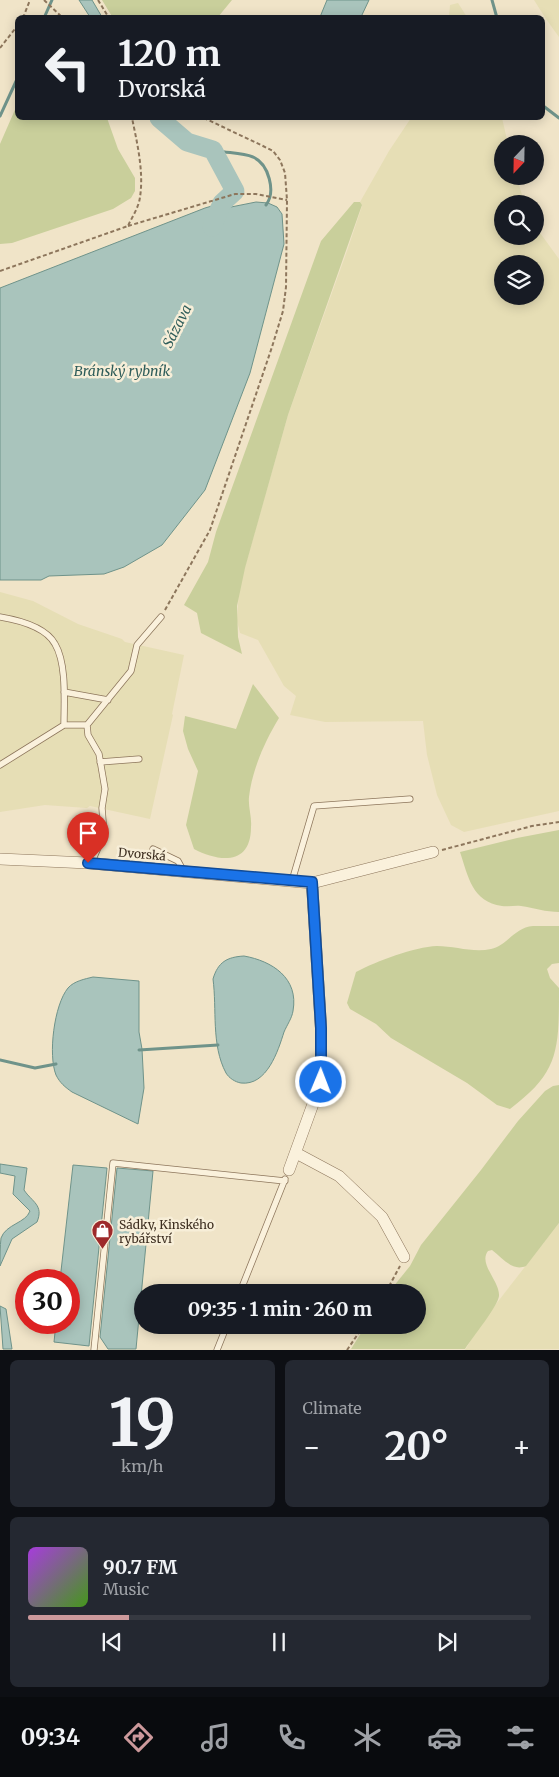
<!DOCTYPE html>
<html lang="en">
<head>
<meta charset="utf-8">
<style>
	body { margin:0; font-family:Merriweather,serif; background:#242831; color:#f1f3f6; height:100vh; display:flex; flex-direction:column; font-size:19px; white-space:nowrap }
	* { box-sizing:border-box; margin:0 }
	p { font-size:16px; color:#9ea1a6 }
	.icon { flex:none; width:28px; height:28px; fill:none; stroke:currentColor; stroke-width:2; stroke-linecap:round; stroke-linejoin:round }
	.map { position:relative; height:1350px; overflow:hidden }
	.side { display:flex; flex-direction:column; gap:10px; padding:10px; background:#0d0f14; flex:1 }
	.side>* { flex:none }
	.top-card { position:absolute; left:15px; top:15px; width:530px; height:105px; border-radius:8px; box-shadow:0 2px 12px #0003; background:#171b24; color:#f1f3f6; overflow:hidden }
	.needle { width:32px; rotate:202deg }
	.buttons { position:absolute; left:494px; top:135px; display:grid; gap:10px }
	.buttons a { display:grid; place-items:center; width:50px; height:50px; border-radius:50%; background:#171b24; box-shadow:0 2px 12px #0003; font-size:25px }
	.speed { position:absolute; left:15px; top:1269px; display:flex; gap:10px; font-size:25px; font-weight:700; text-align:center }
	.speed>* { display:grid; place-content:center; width:65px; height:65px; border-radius:50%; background:#171b24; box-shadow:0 2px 12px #0003; line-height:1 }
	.speed .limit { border:8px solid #d22; background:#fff; color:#111 }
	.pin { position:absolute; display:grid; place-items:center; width:42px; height:42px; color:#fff; margin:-51px -21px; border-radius:50% 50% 50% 0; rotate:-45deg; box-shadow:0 0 5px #0007 }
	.pin .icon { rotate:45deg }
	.me { position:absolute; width:55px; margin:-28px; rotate:1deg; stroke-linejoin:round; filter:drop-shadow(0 0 4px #0008) }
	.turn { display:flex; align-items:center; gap:18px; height:105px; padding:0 20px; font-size:22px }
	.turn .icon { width:65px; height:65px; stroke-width:2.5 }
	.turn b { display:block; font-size:35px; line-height:42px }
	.big { font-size:38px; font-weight:700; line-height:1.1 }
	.side .widget { flex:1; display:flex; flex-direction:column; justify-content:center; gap:8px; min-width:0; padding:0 18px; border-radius:8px; background:#242831 }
	.side .dial { align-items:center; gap:0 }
	.dial b { font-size:65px; line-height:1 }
	.song { display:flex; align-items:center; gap:15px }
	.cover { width:60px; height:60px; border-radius:8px; background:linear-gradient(135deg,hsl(280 70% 55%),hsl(100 70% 35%)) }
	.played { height:5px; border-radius:2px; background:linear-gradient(90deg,#cc999b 20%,#363941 20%) }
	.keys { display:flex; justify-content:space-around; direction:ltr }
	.heat { display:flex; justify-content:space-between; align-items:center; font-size:28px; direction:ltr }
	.side .tiles { flex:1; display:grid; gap:10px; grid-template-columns:1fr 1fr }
	.widget:last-child { grid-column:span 2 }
	.trip { position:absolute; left:134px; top:1284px; width:292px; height:50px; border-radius:25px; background:#171b24; box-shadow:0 2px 12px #0003; font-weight:700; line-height:50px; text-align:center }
	.menu { display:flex; height:80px; justify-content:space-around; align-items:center; background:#090b0e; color:#9ea1a6 }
	.menu .icon { width:35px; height:35px }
	.menu .current { color:#cc999b }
	.menu b { font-size:22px; color:#f1f3f6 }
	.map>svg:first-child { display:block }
	.farmland { fill:#e6deb5; fill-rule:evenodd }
	.green { fill:#c9cf9b }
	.water { fill:#a9c4bc; stroke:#6f938a }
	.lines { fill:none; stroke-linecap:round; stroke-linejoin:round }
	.stream { stroke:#6f938a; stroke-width:3 }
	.river { stroke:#a9c4bc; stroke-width:19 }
	.service-casing { stroke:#8d765c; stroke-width:7 }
	.minor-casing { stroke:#8d765c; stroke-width:12 }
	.path { stroke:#8d765c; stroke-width:2; stroke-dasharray:4 2.5; stroke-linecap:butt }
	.service { stroke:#faf1dc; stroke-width:5.5 }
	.minor { stroke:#faf1dc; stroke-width:11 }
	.route-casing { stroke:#114b97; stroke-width:12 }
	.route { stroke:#1a73e8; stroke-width:9 }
	.labels { text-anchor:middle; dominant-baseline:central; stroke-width:5; stroke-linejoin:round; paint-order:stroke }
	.street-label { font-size:12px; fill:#3d2e20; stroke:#f7eed8 }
	.poi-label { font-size:12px; fill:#3d2e20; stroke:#f7eed8; text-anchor:start }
	.water-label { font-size:14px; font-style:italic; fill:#2f5d5a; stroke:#f7eed8 }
</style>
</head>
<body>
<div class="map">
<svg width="559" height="1350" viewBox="0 0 559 1350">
	<rect width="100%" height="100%" fill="#f0e4c8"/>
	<path class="farmland" d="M534 0H559V37L546 19Z
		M458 3 467 17H449L450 5Z
		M411 118H502L508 144H502V176H516L525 204H502V236H535V226L559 259V811L464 832 451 825 437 795 427 755 423 721 325 722 290 715 296 696 284 686 258 640 240 633 237 621 239 588 288 415 347 251 362 206 360 202 389 151ZM502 264H535V296H502Z
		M0 592 33 601 78 624 122 639 125 642 184 655 172 714 173 715 150 819 90 806 87 808 45 805 0 812Z
		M559 1223V1349L465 1350 482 1322Z"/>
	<path class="green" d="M102 0H232L218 17 113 18Z
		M17 105 18 118H107L118 149 135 178V191L131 198 113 209 12 243 0 244V144Z
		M354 202H360L362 205 288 415 245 568 237 606 238 637 242 654 201 633 197 613 184 605 208 562 216 532 321 241Z
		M253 684 279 718C265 741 252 770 249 797 248 807 252 817 251 827 251 866 219 862 194 849L186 825 198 771 188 749 183 731 185 716 236 729Z
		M559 830V912C546 912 534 908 521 906 515 905 508 907 502 906 472 902 468 876 460 852L517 838Z
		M533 926H559V963L552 964 547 969 550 978 559 988C559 1051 559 1072 510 1109L497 1105 467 1083 391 1038 376 1024 350 1009 347 1003 356 972C377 961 414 947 437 946 455 946 473 953 491 949 508 945 515 927 533 926Z
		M559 1085V1223L526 1266C512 1272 503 1258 492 1250L488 1251C478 1264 500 1281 499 1296 498 1306 472 1338 465 1349H351L366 1325H418V1292H389L410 1266 421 1245 481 1170 518 1121 545 1091 553 1086Z"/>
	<path class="water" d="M79 0H92L102 17H90Z
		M327 0H369L361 17H320Z
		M152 118H168L190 137 215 145 222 156C196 156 168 138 152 118Z
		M256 202 268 203 277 207 282 214 284 244 250 373 205 490 162 545 124 567 104 574 49 576 41 580H0V288L205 208 222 203 231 207Z
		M244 956C272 961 299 978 293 1011 292 1018 287 1025 284 1032 278 1051 267 1086 241 1083 235 1082 229 1078 226 1073 211 1045 217 1009 213 979 218 962 227 957 244 956Z
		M93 977 139 981V1032L142 1049 144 1088 138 1124 72 1092C65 1087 60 1083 56 1075 48 1055 54 1005 68 988 74 981 85 979 93 977Z
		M0 1164 27 1168 24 1190C32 1202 44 1205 37 1222L12 1239 0 1266C0 1258 0 1246 1 1238 6 1224 26 1223 30 1211L13 1194 15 1176 0 1173Z
		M73 1165 107 1168 89 1346 54 1342 56 1323 69 1322V1280H60Z
		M117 1168 153 1171 136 1349H108L100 1337Z
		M0 1306 6 1309 12 1349H3Z"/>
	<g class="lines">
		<path class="stream" d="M492 0 497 18
			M44 18 52 0
			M542 105 559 118
			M0 116 18 77
			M218 151C229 153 243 153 253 157 269 164 276 192 266 205
			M139 1050 218 1045
			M0 1060 35 1068 56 1064"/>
		<path class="river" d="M159 118 187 142 213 150 235 191 222 203 212 227"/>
		<defs>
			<path id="service" d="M0 617C18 620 45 626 55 644 67 664 64 703 64 725
				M64 692 108 700
				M87 725 88 735 99 754 105 789 102 808 104 834 91 864
				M100 762 139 759
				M0 765 64 725H87L131 671 137 645 161 617
				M153 849 178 861 184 872
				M292 881 314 806 410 799
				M240 1292 285 1179
				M94 1350 113 1163 285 1181
				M217 1350 227 1325"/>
			<path id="minor" d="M0 859 88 863 312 883 433 852
				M296 1153 339 1176 382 1217 404 1257
				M289 1170 321 1082V1028L312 883"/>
		</defs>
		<use href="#service" class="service-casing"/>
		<use href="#minor" class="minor-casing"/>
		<path class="path" d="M44 0 63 18
			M98 0 109 18
			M23 18 30 0
			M0 48 18 25
			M128 226 235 194H256L287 200
			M0 271 128 226C132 217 139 207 140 197 144 172 137 142 132 118
			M165 610 210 530 272 347 283 311 286 287 287 200 285 173 280 160 273 151 263 146 204 118
			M442 850 532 826 559 822
			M386 1292 400 1266
			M347 1350 364 1325"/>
		<use href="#service" class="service"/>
		<use href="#minor" class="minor"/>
	</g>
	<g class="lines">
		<defs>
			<path id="route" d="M88 863 312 882 321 1028V1082"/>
		</defs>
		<use href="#route" class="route-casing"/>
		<use href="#route" class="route"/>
	</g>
	<defs>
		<symbol id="shop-pin" viewBox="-11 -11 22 30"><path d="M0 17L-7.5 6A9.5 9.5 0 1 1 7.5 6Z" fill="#9e2a2b" stroke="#f7eed8"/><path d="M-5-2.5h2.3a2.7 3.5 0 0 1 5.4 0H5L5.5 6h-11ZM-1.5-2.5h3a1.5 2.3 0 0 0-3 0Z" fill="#fff"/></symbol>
	</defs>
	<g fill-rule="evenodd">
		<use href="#shop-pin" x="90" y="1218" width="25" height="34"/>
	</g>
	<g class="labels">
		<g class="street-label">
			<text transform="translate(142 854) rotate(5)">Dvorská</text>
		</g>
		<g class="poi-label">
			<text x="119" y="1224">Sádky, Kinského<tspan x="119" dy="14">rybářství</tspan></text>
		</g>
		<g class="water-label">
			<text transform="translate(177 326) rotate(-63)">Sázava</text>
			<text x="122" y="371">Bránský rybník</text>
		</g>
	</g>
</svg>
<div class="buttons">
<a><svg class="needle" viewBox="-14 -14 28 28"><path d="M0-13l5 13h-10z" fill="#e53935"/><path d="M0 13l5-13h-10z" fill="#9ea1a6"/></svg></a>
<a><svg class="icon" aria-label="search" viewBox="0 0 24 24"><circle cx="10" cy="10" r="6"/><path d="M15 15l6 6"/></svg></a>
<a><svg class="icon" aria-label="layers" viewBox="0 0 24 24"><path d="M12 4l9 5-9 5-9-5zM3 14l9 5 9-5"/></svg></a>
</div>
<div class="speed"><div class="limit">30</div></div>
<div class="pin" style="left:88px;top:863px;background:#d93025"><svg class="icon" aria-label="arrive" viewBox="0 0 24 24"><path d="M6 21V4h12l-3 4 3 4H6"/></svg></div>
<svg class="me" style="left:321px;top:1082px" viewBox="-20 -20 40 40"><circle r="17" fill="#1a73e8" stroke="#fff" stroke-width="3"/><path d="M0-11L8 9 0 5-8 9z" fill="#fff"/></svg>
<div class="trip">09:35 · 1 min · 260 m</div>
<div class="top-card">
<div class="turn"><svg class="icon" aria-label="left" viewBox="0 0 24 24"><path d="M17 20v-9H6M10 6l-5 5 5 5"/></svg><div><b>120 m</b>Dvorská</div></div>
</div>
</div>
<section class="side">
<div class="tiles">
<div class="widget dial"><b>19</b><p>km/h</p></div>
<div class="widget"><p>Climate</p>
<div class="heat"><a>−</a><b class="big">20°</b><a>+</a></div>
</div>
<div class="widget">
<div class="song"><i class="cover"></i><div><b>90.7 FM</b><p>Music</p></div></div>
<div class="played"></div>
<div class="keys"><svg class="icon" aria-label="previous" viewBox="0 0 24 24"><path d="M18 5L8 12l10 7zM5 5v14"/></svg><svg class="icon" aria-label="pause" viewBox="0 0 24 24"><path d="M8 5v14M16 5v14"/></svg><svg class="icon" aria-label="next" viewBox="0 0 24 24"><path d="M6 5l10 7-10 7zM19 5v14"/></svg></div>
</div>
</div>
</section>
<nav class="menu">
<b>09:34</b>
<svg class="icon current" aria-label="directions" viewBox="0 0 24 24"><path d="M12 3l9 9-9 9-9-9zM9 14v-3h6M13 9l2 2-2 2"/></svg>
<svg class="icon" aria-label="music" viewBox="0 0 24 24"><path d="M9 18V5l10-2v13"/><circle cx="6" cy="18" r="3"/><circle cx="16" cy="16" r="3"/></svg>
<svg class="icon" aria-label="phone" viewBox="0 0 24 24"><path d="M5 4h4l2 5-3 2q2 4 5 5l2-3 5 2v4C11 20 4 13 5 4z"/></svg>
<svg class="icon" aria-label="climate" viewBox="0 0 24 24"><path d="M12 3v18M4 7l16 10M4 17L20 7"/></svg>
<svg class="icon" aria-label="car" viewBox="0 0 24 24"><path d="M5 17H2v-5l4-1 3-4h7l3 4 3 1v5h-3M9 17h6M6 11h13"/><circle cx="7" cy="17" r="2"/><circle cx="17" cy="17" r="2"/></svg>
<svg class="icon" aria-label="filters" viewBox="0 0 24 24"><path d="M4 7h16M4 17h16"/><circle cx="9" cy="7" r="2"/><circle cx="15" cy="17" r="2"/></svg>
</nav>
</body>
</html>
